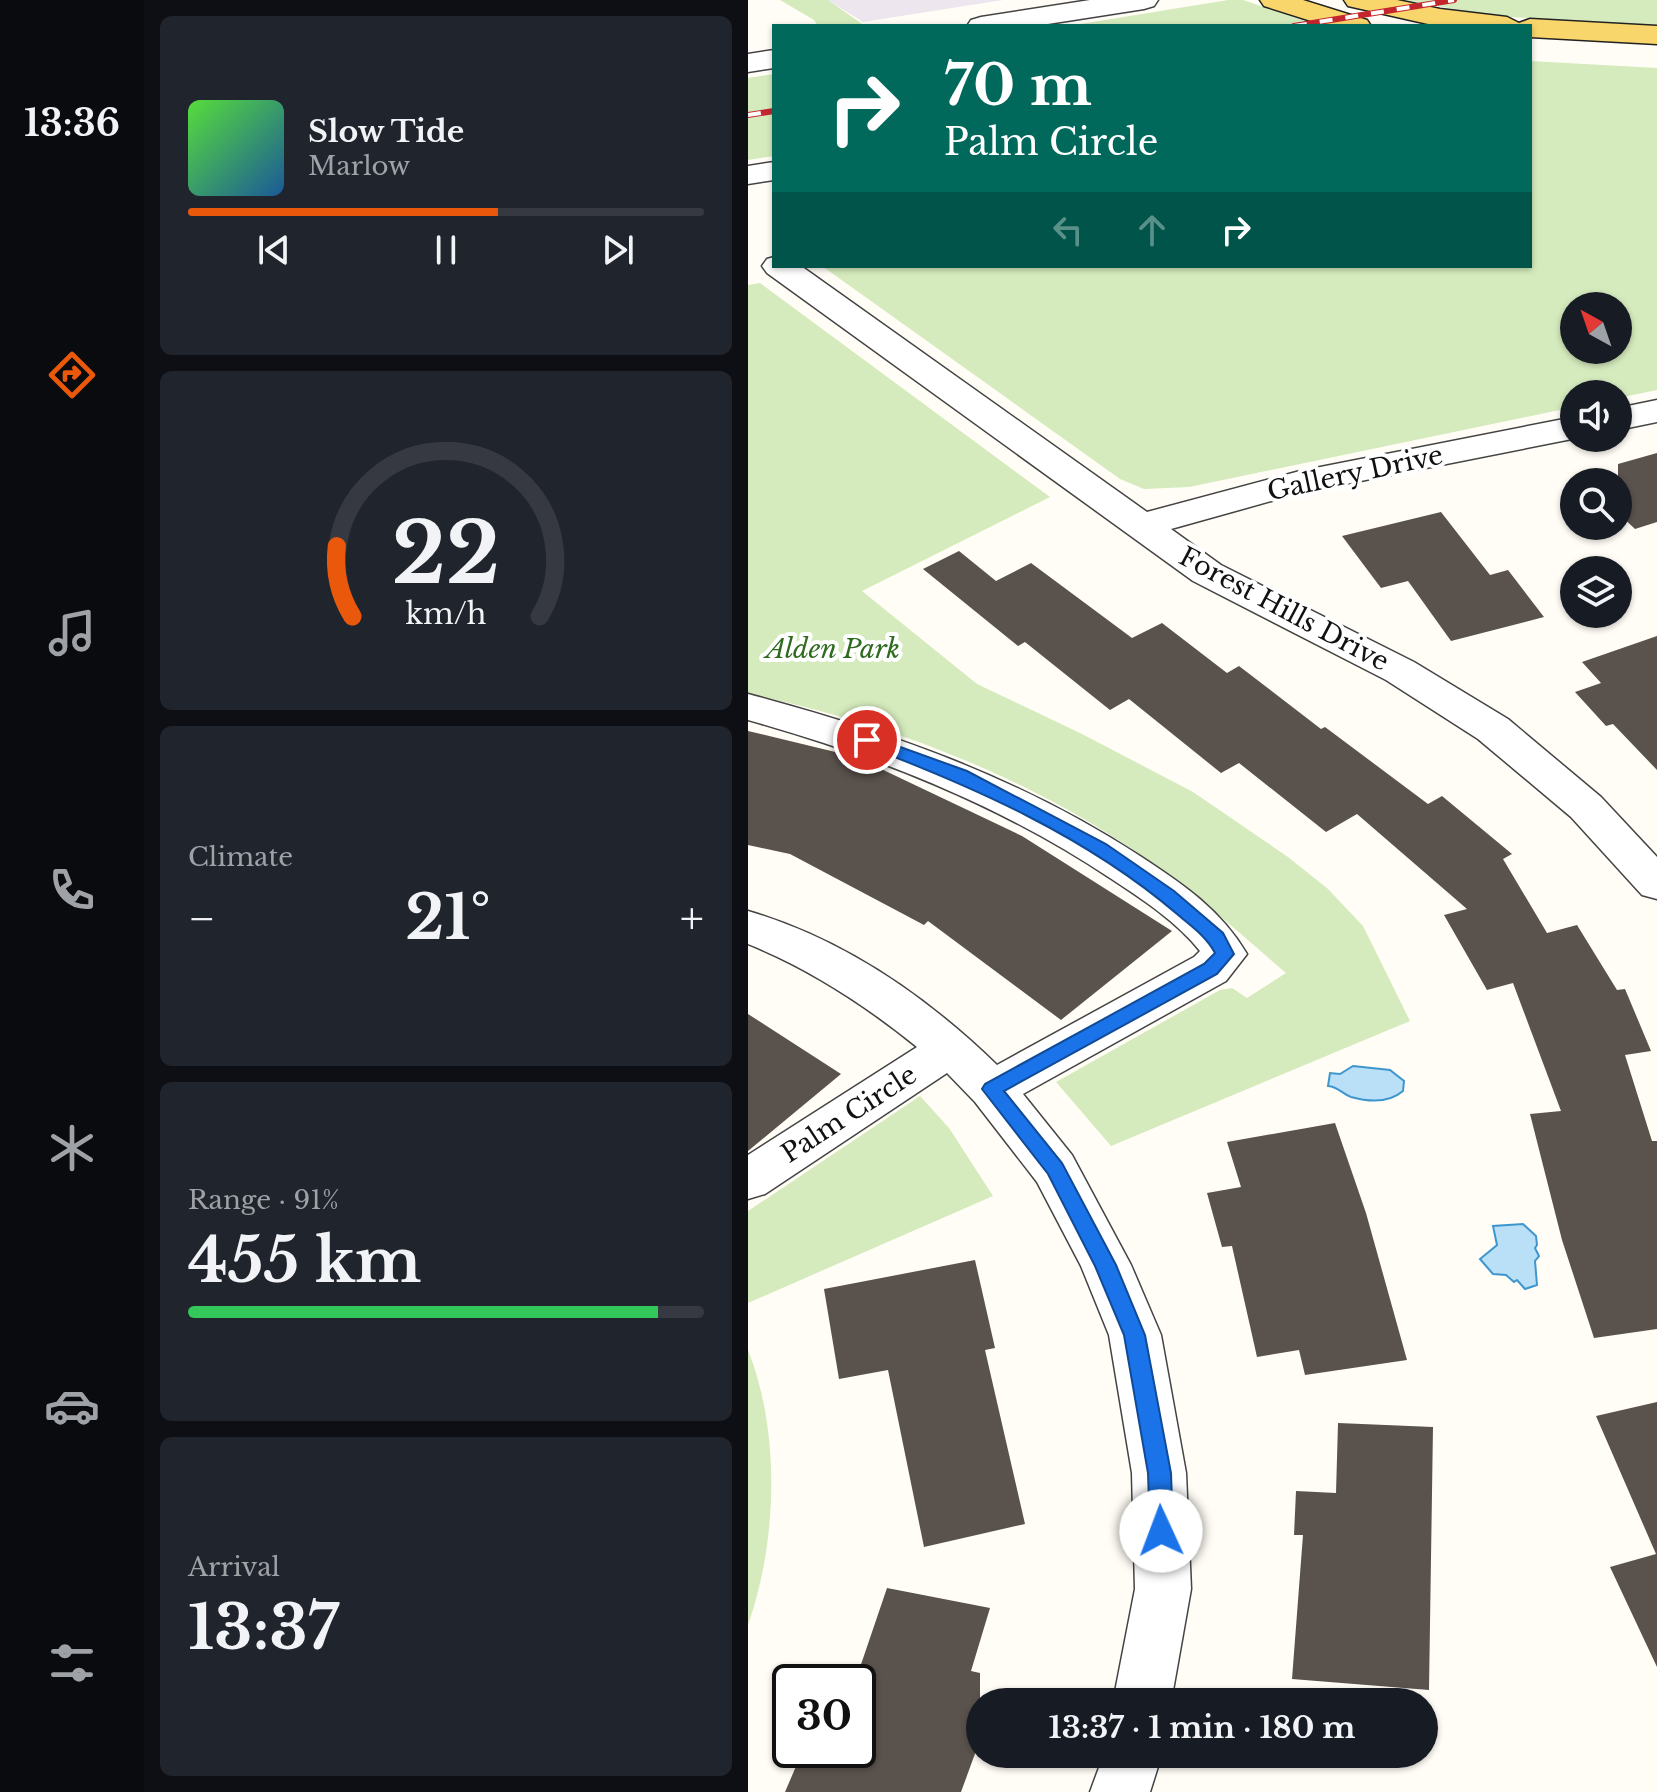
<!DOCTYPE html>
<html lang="en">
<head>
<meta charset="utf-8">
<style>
	body { margin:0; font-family:"Libre Baskerville",serif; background:#20242c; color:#f1f3f6; height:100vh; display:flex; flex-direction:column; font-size:30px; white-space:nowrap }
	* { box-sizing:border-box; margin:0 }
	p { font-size:26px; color:#9ea1a6 }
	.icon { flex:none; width:44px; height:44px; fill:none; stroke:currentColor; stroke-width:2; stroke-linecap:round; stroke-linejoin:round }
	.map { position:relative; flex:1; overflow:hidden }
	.side { display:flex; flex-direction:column; gap:16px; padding:16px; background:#0d0f14; width:604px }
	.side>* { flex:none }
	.hud { position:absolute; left:24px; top:24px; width:760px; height:244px; border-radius:0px; box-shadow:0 2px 6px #0004; background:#00695c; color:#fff; overflow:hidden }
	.needle { width:52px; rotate:320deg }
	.fabs { position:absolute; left:812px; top:292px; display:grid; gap:16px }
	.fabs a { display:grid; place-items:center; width:72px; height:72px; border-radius:50%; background:#171b24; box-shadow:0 2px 6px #0004; font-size:40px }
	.speed { position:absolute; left:24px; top:1664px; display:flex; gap:16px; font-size:40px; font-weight:700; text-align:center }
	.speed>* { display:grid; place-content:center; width:104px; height:104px; border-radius:50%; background:#171b24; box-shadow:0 2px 6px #0004; line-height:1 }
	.speed .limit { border:4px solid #111; border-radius:12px; background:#fff; color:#111 }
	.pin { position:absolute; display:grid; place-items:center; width:68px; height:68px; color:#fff; margin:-34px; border:4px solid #fff; border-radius:50%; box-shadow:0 2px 8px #0007 }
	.me { position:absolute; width:88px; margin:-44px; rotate:358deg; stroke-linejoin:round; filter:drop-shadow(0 0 6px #0008) }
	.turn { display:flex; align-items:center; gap:28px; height:168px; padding:0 40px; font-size:36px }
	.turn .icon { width:104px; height:104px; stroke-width:2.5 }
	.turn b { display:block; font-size:56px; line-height:68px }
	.lanes { display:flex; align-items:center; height:76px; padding:0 40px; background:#0003; justify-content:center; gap:40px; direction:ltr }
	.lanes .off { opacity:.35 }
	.big { font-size:60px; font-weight:800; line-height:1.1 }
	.side .tile { flex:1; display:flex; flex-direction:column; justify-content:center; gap:12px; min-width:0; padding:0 28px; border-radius:12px; background:#20242c }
	.side .dial { align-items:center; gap:0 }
	.dial svg { height:208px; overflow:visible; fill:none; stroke:#363941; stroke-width:7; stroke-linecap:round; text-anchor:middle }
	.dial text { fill:#f1f3f6; stroke:none }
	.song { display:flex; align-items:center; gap:24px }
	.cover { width:96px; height:96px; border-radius:12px; background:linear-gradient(135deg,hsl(110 70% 55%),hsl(210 70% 35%)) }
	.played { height:8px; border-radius:4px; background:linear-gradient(90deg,#ea580c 60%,#363941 60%) }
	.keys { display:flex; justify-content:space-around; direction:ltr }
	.heat { display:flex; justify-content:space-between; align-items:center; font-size:44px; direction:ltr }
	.charge { height:12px; border-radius:6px; background:linear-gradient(90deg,#34c759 91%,#363941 0) }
	.trip { position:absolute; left:218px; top:1688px; width:472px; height:80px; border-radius:40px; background:#171b24; box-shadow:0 2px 6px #0004; font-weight:800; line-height:80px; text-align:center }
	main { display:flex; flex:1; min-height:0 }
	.dock { display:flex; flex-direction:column; width:144px; justify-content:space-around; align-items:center; background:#090b0e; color:#9ea1a6 }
	.dock .icon { width:56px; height:56px }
	.dock .selected { color:#ea580c }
	.dock b { font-size:36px; color:#f1f3f6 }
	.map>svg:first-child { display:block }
	.industrial { fill:#eee6ef }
	.green { fill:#d5ebbd; fill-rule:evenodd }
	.water { fill:#b9e0f7; stroke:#3f96cf; stroke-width:2 }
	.building { fill:#5a524d }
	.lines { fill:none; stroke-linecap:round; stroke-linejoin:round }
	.minor-casing { stroke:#444; stroke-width:3 }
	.major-casing { stroke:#222; stroke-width:3 }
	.minor { fill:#fff; fill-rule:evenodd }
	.major { fill:#f9d66b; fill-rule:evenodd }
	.rail-casing { stroke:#c4262e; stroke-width:6 }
	.rail { stroke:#fff; stroke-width:4; stroke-dasharray:13; stroke-linecap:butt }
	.route { fill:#1a73e8; stroke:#114b97; stroke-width:2 }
	.labels { text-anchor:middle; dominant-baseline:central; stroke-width:8; stroke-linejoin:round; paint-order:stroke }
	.street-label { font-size:26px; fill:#111; stroke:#fff }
	.park-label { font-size:26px; font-style:italic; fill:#2f6b1f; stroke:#fff }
</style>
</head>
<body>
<main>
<nav class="dock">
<b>13:36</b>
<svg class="icon selected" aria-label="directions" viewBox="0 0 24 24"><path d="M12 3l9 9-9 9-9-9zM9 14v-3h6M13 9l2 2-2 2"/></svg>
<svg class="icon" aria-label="music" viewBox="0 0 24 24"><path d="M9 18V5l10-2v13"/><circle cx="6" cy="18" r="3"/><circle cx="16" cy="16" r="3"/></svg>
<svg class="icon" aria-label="phone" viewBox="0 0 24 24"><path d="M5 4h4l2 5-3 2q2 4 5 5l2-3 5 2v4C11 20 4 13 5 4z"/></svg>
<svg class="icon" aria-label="climate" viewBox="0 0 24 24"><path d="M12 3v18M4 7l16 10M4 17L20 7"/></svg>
<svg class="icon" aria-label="car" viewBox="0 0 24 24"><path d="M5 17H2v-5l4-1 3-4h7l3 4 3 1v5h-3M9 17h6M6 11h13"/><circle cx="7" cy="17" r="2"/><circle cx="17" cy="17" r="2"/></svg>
<svg class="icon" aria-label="filters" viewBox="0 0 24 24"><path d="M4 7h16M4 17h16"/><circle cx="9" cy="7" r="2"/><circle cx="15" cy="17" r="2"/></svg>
</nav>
<section class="side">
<div class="tile">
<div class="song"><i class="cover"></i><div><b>Slow Tide</b><p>Marlow</p></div></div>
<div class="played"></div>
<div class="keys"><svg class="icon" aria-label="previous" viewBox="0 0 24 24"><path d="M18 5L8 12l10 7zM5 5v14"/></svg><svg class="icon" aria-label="pause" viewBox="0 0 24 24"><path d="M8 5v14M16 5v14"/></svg><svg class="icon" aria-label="next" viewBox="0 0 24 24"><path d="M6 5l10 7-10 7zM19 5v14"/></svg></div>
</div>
<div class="tile dial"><svg viewBox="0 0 100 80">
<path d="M14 69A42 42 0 1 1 86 69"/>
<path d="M14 69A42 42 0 0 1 8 42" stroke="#ea580c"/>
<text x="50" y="56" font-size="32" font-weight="700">22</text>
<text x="50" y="72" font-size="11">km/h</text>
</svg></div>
<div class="tile"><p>Climate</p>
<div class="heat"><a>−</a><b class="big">21°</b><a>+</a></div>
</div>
<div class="tile"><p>Range · 91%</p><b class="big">455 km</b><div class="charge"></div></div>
<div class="tile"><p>Arrival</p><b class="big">13:37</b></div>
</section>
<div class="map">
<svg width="909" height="1792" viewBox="0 0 909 1792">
	<rect width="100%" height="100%" fill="#fffdf5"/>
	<path class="industrial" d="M80 0H255L115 22Z"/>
	<path class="green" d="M32 0H80L117 26H70L66 20Z
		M480 0H495L572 26H320Z
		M654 0H909V26L747 16Z
		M782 61 909 68V390L870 398V394H826V407L441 487 396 489 372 479 74 266H782ZM870 306V350H826V306Z
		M26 74V156L0 160V78Z
		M12 283 302 497 114 591 229 684 334 734 445 792 540 857 580 889 615 926 662 1021 363 1146 308 1082 472 990 484 988 499 998 538 973C495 936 453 898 407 865 287 779 143 723 0 694V285Z
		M172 1096 201 1128 245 1196 0 1303V1211Z
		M0 1350C33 1433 29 1543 0 1625Z"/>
	<path class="water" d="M605 1066 642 1070 656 1081 655 1091C641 1103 621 1102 603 1097 594 1094 591 1087 580 1086L582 1073 592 1074Z
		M775 1224 788 1236 789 1245 787 1248 791 1256 787 1261 789 1285 777 1289 769 1280 766 1282 758 1275 745 1274 732 1259 749 1245 745 1226Z"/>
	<path class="building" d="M909 453V522L887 529 870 513V464Z
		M693 512 742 575 760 570 796 617 703 641 660 581 633 588 594 536Z
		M211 551 248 581 283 563 384 638 414 623 479 673 491 666 573 729 577 727 680 804 694 796 764 854 755 859 799 933 829 925 869 990 877 989 903 1051 877 1055 904 1141H909V1329L846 1338 814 1240 782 1114 813 1111 765 983 739 990 696 915 719 909 609 814 578 832 491 763 473 773 381 699 362 710 277 642 270 646 175 569Z
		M909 636V770L865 724 858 726 827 692 853 683 834 662Z
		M0 731 108 757 274 836 424 931 313 1020 180 921 176 925 42 854 0 845Z
		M0 1014 93 1074 0 1151Z
		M587 1123 618 1213 659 1360 557 1375 551 1350 509 1357 484 1246 474 1247 459 1193 493 1187 479 1142Z
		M227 1260 247 1348 237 1350 277 1524 176 1547 140 1370 91 1379 76 1289Z
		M909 1402V1667L862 1567 908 1554 848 1416Z
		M590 1423 685 1427 681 1690 544 1679 555 1535H546L548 1491 588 1493Z
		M139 1588 242 1608 223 1671 232 1673V1740L213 1792H37L55 1750H110V1682H107Z"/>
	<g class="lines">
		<defs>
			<path id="minor" d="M342 0H410L406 6 396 9 287 26H219L223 20 233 17Z
				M26 50V68L0 72V54Z
				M26 162V180L0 184V166Z
				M26 257V266H53L399 512 552 471 826 417V438H829L552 493 423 529 473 565 666 662 760 719 853 797 909 857V899L894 895 823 817 730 739 638 680 445 581 19 273 14 266 19 259Z
				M909 400V422L870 430V408Z
				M0 694C139 731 271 777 392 856 435 884 473 910 499 954L478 981 275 1094 324 1155 383 1265 413 1335 438 1473 443 1589 423 1702H365L387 1589 384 1473 361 1335 333 1266 289 1182 227 1102 199 1073 17 1194 0 1199V1155L169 1047C117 1005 62 969 0 944V911C95 939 178 996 249 1065L446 957 452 951C428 921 394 899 362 878 251 804 128 756 0 720Z
				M356 1754H414L402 1792H342Z"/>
			<path id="major" d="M512 0H555L619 20 623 26H579L516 6Z
				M596 0H649L692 9 759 17 771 23 782 19 909 26V44L782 37V26H689L600 6Z"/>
		</defs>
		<use href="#minor" class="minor-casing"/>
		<use href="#major" class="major-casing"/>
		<use href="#minor" class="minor"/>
		<use href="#major" class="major"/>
		<defs>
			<path id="rail" d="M546 26 706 0
				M0 115 26 111"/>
		</defs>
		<use href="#rail" class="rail-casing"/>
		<use href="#rail" class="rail"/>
	</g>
	<path class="route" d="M119 735 219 771 358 844 426 891 475 933 486 954 469 974 256 1091 314 1163 368 1265 397 1335 423 1473 425 1531 421 1538 413 1541 405 1538 402 1531 400 1473 376 1335 347 1266 300 1174 234 1089 237 1084 456 964 467 953C458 936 443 926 429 914 338 836 224 786 113 744L110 740 113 736Z"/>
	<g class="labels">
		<g class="street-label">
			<text transform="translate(607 473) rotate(-12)">Gallery Drive</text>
			<text transform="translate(536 609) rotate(28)">Forest Hills Drive</text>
			<text transform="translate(101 1114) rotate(-33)">Palm Circle</text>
		</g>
		<g class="park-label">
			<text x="85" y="649">Alden Park</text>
		</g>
	</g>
</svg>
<div class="fabs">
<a><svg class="needle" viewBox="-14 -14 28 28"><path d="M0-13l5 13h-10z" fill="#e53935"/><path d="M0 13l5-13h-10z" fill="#9ea1a6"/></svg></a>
<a><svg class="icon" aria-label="sound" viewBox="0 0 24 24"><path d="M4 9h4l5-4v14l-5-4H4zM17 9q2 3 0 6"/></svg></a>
<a><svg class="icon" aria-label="search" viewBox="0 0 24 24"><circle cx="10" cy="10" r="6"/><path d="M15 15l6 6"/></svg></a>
<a><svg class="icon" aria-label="layers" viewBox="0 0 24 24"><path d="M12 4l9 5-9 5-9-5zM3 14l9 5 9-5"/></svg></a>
</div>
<div class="speed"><div class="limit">30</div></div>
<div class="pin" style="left:119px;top:740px;background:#d93025"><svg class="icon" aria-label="arrive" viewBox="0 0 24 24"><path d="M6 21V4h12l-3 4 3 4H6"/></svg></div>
<svg class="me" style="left:413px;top:1531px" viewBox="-20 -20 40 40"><circle r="19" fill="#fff"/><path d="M0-13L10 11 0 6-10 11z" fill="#1a73e8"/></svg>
<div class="trip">13:37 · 1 min · 180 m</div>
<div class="hud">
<div class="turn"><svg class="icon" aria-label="right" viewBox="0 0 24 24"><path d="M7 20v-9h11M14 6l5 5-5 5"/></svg><div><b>70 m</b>Palm Circle</div></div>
<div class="lanes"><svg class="icon off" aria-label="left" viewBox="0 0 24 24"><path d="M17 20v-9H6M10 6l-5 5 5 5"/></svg><svg class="icon off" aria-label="ahead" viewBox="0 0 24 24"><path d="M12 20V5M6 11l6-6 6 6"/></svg><svg class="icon" aria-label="right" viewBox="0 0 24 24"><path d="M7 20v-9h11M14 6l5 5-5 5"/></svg></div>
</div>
</div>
</main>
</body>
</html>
